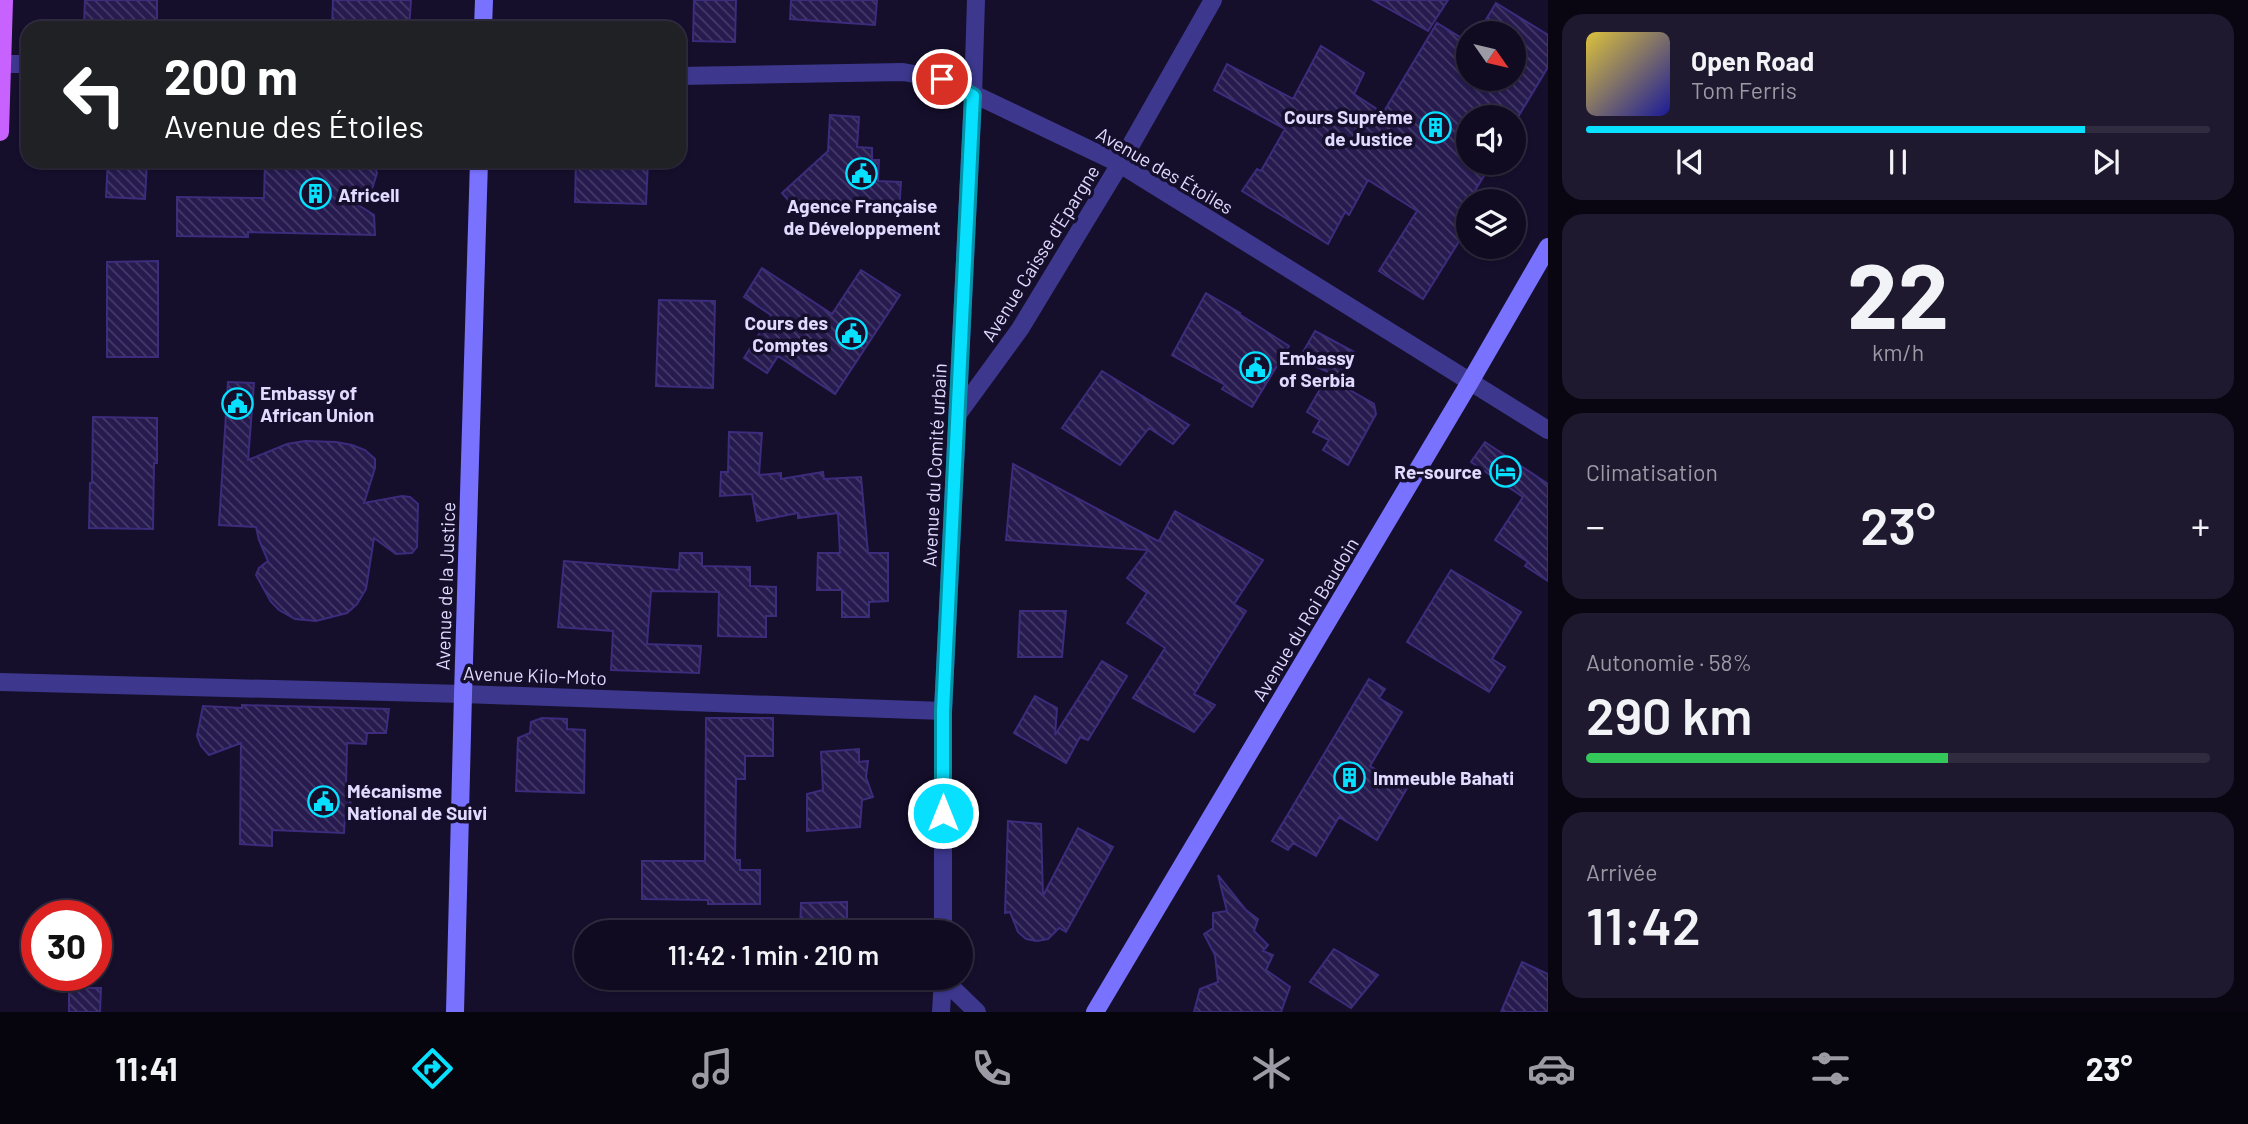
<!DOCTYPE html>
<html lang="fr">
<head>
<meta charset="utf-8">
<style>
	body { margin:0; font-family:Barlow,sans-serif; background:#1e192e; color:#f1f3f6; height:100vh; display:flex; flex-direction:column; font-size:26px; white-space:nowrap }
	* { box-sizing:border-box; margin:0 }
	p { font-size:23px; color:#9c9ba5 }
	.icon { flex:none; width:38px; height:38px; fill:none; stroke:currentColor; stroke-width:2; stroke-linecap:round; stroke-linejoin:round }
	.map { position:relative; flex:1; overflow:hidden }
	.sheet { display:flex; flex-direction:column; gap:14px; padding:14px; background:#090612; width:700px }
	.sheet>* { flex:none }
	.hud { position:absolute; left:21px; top:21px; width:665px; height:147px; border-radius:21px; box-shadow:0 2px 5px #0004,0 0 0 2px #302b3f; background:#202124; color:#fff; overflow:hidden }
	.needle { width:46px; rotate:124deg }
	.buttons { position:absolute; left:1456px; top:21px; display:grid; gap:14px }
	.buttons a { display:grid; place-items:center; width:70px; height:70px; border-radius:50%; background:#100b21; box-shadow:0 2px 5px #0004,0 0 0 2px #302b3f; font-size:35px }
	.speed { position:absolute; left:21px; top:900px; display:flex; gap:14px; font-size:35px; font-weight:700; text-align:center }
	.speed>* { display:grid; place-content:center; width:91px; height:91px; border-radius:50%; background:#100b21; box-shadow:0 2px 5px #0004,0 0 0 2px #302b3f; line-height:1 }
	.speed .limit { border:10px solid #d22; background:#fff; color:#111 }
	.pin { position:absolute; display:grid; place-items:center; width:60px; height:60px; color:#fff; margin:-30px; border:4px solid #fff; border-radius:50%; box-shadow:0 2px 7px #0007 }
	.me { position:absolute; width:77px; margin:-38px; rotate:0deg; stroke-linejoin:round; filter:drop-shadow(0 0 5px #0008) }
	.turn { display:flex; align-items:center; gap:24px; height:147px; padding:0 28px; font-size:32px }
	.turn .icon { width:91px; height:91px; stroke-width:2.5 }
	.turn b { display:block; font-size:49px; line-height:60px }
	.big { font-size:52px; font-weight:600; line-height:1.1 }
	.sheet .card { flex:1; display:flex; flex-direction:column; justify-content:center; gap:10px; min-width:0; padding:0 24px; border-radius:21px; background:#1e192e }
	.sheet .dial { align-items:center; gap:0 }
	.dial b { font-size:91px; line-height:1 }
	.song { display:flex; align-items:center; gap:21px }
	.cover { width:84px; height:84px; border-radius:10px; background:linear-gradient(135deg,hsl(50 70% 55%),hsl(240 70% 35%)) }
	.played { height:7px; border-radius:4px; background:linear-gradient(90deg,#07e1ff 80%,#302b3f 80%) }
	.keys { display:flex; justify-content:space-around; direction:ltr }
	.heat { display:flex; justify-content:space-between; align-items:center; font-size:38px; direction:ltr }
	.charge { height:10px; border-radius:5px; background:linear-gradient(90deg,#34c759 58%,#302b3f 0) }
	.trip { position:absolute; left:574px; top:920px; width:399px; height:70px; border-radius:35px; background:#100b21; box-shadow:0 2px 5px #0004,0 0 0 2px #302b3f; font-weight:600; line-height:70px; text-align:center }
	.tab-bar { display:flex; height:112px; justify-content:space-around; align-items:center; background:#06040d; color:#9c9ba5 }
	.tab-bar .icon { width:49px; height:49px }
	.tab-bar .active { color:#07e1ff }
	.tab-bar b { font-size:32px; color:#f1f3f6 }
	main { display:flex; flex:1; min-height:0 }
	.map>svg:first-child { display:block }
	.building { fill:url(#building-back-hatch); stroke:#3d2b7c; stroke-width:2 }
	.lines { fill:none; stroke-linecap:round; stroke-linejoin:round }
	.street { stroke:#3d388e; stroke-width:18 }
	.secondary { stroke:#7872ff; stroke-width:18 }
	.primary { stroke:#c862ff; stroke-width:18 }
	.route-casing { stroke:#0592a6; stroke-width:18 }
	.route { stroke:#07e1ff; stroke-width:12 }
	.labels { text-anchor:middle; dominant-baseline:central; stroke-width:7; stroke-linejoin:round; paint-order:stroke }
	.poi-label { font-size:19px; font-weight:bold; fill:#e0dbff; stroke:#150f2c; text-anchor:start }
	.street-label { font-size:19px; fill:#e0dbff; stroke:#150f2c }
</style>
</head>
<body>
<main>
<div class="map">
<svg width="1548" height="1012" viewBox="0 0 1548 1012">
	<defs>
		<pattern id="building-back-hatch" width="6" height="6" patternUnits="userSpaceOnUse" patternTransform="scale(1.75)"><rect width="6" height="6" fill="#261a4e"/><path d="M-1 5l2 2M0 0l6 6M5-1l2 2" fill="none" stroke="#453b69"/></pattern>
	</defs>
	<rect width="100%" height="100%" fill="#150f2c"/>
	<path class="building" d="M85 0H157V24H84Z
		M333 0H411L409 28H332Z
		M694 0H736L735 42 693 41Z
		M791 0H877L875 25 790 19Z
		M1373 0H1448L1428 31Z
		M1496 3 1548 35V67L1518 117H1468V163H1492L1461 213 1468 218V227L1423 299 1379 271 1417 211 1368 180 1349 215 1345 212 1328 244 1242 191 1257 169 1261 171 1285 129 1214 90 1227 64 1293 99 1321 46 1364 73 1354 94 1383 113 1437 23 1468 42V79H1514V33H1478Z
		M830 115 859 117 857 147 872 148V160H879L878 181 901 182 899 211 819 207 805 219 782 193 828 151Z
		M108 161H147L145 199 106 197Z
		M265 161H373L377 173 372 189 357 204 374 215 375 235 248 232V237L177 236V197L264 198Z
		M576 161H648L646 204 575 202Z
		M158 261V357H107V262Z
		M762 268 832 314 861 270 900 295 835 394 778 356 767 373 744 358 771 315 744 297Z
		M1206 293 1240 313 1239 314 1289 346 1252 407 1222 389 1225 385 1172 355Z
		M659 300 715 301 713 388 656 386Z
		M1315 331 1354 352 1339 377 1299 359Z
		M1102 371 1189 425 1173 444 1149 428 1120 465 1062 428Z
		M1327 377 1374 404 1376 414 1348 465 1323 450 1329 440 1313 432 1320 420 1307 412Z
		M228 382 254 383 248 460 287 444 305 441 336 442 352 445 365 450 375 459V468L364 503 402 496 410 497 418 504 417 547 412 553 396 554 374 538 366 589 357 604 347 613 316 621 295 619 279 610 271 602 256 575 259 568 268 561 259 540 256 527 219 525Z
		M93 417 157 418V463H154L153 529 89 528 90 483H92Z
		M729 432 762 433 759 475 781 473V479L823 472 824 479 861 477 868 553H888V601L869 602V617H842V590H817L818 553H840L838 513 798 518V513L757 521 752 494 720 496 721 472H728Z
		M1485 442 1548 484V581L1525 566 1528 562 1495 540 1523 497 1471 462Z
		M1013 464 1156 540 1159 541 1175 511 1263 560 1234 604 1246 611 1194 694 1215 705 1194 732 1133 698 1165 648 1127 623 1147 593 1127 578 1148 550 1006 540Z
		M680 553H702V566L750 567V586L776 587V616H766V637L718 636 719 592 651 591 647 644 701 646 699 673 611 670 613 631 558 627 564 561 679 570Z
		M1451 570 1521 612 1492 659 1505 667 1489 692 1407 642Z
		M1020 611H1066L1062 657H1018Z
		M1102 661 1127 676 1088 740 1080 737 1066 763 1014 733 1035 696 1057 708 1055 735Z
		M1369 679 1385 689 1379 698 1402 712 1370 766 1407 788 1377 840 1339 817 1316 856 1293 843 1288 850 1272 841Z
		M242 705 389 709 386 733H367L366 744 347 743 346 785 351 786 350 815H345L344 833 272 830V846L240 844 241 743 209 755 201 746 197 736 203 706 242 708Z
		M542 718 567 719V729L585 730 584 793 516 791 518 738 530 733 531 722Z
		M706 718H773V756H745V779H736L735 860H740V870H760V904H708V900L642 899V861H705Z
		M859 749V762L868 761 866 777 873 797 862 800 860 827 807 831V794L823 790 821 752Z
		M1008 821 1041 824 1043 896 1078 828 1113 847 1066 932 1059 928 1048 939 1037 941 1026 939 1018 932 1010 912 1005 913Z
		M1218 875 1246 910 1258 919 1254 931 1268 945 1263 951 1273 955 1266 970 1290 987 1281 1012H1194L1200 989 1218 982 1215 955 1204 934 1213 928V913L1227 911Z
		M847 902V933H800L801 903Z
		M1334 949 1378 975 1351 1008 1310 982Z
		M1522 962 1548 974V1012H1501Z
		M69 988H101L100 1012H69Z"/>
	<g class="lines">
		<path class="street" d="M0 64H28
			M679 76 903 72 942 79 1120 164 1548 430
			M958 414 1020 329 1120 164 1213 0
			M0 682 463 694 943 711
			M943 933V711L973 96 976 0
			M943 979 977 1012
			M941 1012 943 978"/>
		<path class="secondary" d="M483 28 484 0
			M455 1012 463 694 479 161
			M1095 1012 1470 382 1548 247"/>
		<path class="primary" d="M0 132 4 0"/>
	</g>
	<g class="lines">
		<defs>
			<path id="route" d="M942 79 973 96 943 711V813"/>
		</defs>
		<use href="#route" class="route-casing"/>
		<use href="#route" class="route"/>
	</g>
	<defs>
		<symbol id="building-ring" viewBox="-11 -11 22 22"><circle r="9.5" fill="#150f2c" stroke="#07e1ff" stroke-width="1.5"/><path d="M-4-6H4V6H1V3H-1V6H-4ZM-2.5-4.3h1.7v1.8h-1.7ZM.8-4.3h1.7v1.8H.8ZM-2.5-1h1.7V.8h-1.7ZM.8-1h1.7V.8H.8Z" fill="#07e1ff"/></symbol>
		<symbol id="civic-ring" viewBox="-11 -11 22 22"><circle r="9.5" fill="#150f2c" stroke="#07e1ff" stroke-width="1.5"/><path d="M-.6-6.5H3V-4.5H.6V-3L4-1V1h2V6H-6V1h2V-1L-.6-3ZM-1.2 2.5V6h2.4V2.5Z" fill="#07e1ff"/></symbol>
		<symbol id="hotel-ring" viewBox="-11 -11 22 22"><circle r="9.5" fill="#150f2c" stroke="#07e1ff" stroke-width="1.5"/><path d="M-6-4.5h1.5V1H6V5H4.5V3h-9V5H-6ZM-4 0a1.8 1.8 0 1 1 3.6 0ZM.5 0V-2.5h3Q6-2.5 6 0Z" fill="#07e1ff"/></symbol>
	</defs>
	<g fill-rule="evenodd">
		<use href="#building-ring" x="1418" y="110" width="35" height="35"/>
		<use href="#civic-ring" x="844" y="156" width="35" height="35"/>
		<use href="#building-ring" x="298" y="176" width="35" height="35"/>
		<use href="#civic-ring" x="834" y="316" width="35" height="35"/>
		<use href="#civic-ring" x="1238" y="350" width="35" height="35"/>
		<use href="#civic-ring" x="220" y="386" width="35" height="35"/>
		<use href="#hotel-ring" x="1488" y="454" width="35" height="35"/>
		<use href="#building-ring" x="1332" y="760" width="35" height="35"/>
		<use href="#civic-ring" x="306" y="784" width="35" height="35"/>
	</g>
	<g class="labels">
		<g class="poi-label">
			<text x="1413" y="116" text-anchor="end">Cours Suprème<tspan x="1413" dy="22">de Justice</tspan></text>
			<text x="338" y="194">Africell</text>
			<text x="862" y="205" text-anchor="middle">Agence Française<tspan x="862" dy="22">de Développement</tspan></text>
			<text x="828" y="322" text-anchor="end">Cours des<tspan x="828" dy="22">Comptes</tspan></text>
			<text x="1279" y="357">Embassy<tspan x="1279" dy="22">of Serbia</tspan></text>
			<text x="260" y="392">Embassy of<tspan x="260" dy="22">African Union</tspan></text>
			<text x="1482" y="471" text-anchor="end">Re-source</text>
			<text x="1373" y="777">Immeuble Bahati</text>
			<text x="347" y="790">Mécanisme<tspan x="347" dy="22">National de Suivi</tspan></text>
		</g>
		<g class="street-label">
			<text transform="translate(1165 170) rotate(30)">Avenue des Étoiles</text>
			<text transform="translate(1040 253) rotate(-58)">Avenue Caisse d'Epargne</text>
			<text transform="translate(934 465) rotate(-87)">Avenue du Comité urbain</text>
			<text transform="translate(445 586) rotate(-88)">Avenue de la Justice</text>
			<text transform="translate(1305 619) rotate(-59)">Avenue du Roi Baudoin</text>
			<text transform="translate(535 675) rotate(2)">Avenue Kilo-Moto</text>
		</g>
	</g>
</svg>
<div class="buttons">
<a><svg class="needle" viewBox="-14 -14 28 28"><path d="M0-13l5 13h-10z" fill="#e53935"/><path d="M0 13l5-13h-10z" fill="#9c9ba5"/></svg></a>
<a><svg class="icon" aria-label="sound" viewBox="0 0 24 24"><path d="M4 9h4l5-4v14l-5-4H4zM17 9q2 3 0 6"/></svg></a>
<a><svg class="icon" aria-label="layers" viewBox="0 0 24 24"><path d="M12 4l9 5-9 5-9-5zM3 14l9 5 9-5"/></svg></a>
</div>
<div class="speed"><div class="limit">30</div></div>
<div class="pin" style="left:942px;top:79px;background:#d93025"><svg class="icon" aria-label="arrive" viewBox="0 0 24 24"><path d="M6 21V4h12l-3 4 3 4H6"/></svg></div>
<svg class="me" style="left:943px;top:813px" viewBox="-20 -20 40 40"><circle r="17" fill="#07e1ff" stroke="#fff" stroke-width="3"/><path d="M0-11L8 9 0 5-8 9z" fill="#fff"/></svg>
<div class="trip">11:42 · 1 min · 210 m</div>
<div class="hud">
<div class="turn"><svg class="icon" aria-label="left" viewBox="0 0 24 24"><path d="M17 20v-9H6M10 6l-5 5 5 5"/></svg><div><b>200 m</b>Avenue des Étoiles</div></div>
</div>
</div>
<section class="sheet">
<div class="card">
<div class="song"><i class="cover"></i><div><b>Open Road</b><p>Tom Ferris</p></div></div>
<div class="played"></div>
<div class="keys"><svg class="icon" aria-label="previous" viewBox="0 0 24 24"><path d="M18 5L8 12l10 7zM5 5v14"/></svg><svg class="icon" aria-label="pause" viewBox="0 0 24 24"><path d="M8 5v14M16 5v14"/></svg><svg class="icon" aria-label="next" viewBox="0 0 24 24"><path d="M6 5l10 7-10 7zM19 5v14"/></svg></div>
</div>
<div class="card dial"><b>22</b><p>km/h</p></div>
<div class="card"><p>Climatisation</p>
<div class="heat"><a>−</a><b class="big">23°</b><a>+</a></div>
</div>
<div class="card"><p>Autonomie · 58%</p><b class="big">290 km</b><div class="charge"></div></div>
<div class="card"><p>Arrivée</p><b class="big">11:42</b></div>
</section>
</main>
<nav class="tab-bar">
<b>11:41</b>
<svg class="icon active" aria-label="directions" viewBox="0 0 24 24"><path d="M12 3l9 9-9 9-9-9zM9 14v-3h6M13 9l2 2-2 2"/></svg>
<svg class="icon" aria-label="music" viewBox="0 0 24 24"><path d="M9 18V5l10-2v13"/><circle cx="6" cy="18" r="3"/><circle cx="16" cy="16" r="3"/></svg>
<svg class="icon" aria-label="phone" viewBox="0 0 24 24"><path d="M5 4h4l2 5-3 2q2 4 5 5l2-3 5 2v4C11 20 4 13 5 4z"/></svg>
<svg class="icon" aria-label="climate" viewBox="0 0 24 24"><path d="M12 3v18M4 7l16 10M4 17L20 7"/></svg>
<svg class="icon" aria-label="car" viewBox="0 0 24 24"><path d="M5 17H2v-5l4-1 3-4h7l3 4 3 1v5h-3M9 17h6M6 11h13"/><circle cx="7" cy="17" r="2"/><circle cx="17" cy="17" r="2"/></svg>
<svg class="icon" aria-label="filters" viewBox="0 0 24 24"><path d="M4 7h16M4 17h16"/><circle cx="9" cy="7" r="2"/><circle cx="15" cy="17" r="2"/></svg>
<b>23°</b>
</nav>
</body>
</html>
